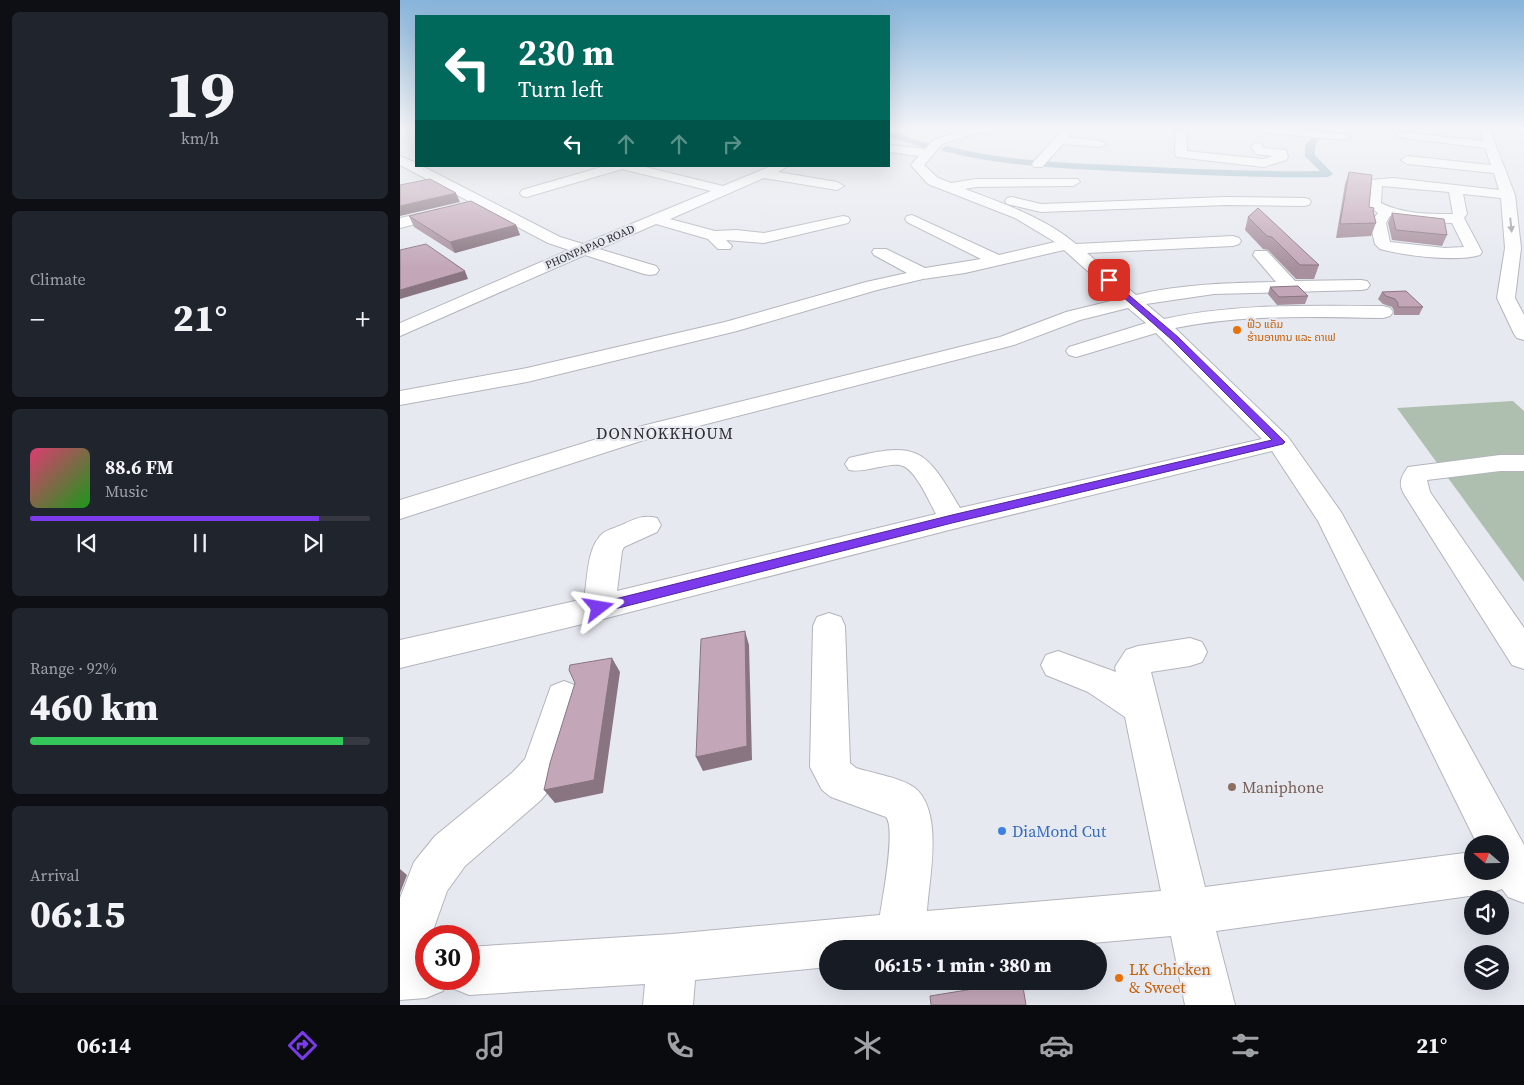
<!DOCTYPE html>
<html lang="en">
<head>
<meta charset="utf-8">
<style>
	body { margin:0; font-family:"Source Serif 4","Noto Sans Lao",serif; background:#20242c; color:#f1f3f6; height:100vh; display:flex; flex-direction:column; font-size:19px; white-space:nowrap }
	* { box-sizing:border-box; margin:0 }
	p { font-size:16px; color:#9ea1a6 }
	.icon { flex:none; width:28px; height:28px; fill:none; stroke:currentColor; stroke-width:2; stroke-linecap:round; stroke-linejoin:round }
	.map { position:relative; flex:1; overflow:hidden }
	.details { display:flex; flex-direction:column; gap:12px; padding:12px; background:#0d0f14; width:400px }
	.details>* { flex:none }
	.guide { position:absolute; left:15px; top:15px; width:475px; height:152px; border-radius:0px; box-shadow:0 5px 20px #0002; background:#00695c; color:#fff; overflow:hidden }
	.needle { width:32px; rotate:290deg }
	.tools { position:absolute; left:1064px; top:835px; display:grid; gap:10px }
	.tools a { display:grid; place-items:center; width:45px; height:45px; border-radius:50%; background:#171b24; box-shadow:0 5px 20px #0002; font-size:25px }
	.speed { position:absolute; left:15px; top:925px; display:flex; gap:10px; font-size:25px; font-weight:700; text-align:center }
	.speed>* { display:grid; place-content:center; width:65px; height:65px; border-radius:50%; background:#171b24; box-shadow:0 5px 20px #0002; line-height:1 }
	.speed .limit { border:8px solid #d22; background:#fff; color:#111 }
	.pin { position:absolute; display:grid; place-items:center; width:42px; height:42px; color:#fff; margin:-21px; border-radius:10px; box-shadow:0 2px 8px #0006 }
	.me { position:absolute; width:55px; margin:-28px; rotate:76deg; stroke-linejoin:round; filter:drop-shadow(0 0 4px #0008) }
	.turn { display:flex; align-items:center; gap:18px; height:105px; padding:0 20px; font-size:22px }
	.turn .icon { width:65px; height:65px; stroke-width:2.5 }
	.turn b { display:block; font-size:35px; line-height:42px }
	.lanes { display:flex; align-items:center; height:48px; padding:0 20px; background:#0003; justify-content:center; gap:25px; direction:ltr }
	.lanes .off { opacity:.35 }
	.big { font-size:38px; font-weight:800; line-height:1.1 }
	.details .card { flex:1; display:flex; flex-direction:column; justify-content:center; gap:8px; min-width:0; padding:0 18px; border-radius:8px; background:#20242c }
	.details .dial { align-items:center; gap:0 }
	.dial b { font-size:65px; line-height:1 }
	.song { display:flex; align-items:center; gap:15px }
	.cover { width:60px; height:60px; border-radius:8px; background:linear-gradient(135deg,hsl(340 70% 55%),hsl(120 70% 35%)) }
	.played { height:5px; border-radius:2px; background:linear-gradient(90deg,#7c3aed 85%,#363941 85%) }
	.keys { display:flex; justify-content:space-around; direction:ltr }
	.heat { display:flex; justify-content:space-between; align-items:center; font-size:28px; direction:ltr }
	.charge { height:8px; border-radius:4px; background:linear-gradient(90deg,#34c759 92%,#363941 0) }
	.trip { position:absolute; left:419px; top:940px; width:288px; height:50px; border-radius:25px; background:#171b24; box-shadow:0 5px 20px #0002; font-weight:800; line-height:50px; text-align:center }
	.tab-bar { display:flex; height:80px; justify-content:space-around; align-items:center; background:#090b0e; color:#9ea1a6 }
	.tab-bar .icon { width:35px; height:35px }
	.tab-bar .active { color:#7c3aed }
	.tab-bar b { font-size:22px; color:#f1f3f6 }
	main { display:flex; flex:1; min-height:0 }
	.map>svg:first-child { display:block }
	.green { fill:#afbfaf }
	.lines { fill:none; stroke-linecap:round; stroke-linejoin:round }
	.canal { fill:#96b5c4; fill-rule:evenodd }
	.minor-casing { stroke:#b2b5bc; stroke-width:2 }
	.minor { fill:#fff; fill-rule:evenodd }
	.wall { fill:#a8909e }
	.shaded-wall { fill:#887581 }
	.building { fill:#c3a7b8; stroke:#887581 }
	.oneway { fill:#a0a0a2 }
	.route { fill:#7c3aed; stroke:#51269a }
	.food-dot { fill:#e8710a; stroke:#e6e9f0; stroke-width:2 }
	.education-dot { fill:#8d6e63; stroke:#e6e9f0; stroke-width:2 }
	.shop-dot { fill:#3f7fe0; stroke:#e6e9f0; stroke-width:2 }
	.labels { text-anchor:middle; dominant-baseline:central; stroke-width:4.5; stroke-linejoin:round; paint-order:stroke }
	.far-street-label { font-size:11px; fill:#2c2d30; stroke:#e6e9f0 }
	.far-food-label { font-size:11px; fill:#c56008; stroke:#e6e9f0; text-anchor:start }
	.quarter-label { font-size:16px; letter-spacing:1px; fill:#2c2d30; stroke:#e6e9f0 }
	.near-education-label { font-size:16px; fill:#785e54; stroke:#e6e9f0; text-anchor:start }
	.near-shop-label { font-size:16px; fill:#366cbe; stroke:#e6e9f0; text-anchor:start }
	.near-food-label { font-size:16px; fill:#c56008; stroke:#e6e9f0; text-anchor:start }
</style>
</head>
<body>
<main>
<section class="details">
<div class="card dial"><b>19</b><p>km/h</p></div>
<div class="card"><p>Climate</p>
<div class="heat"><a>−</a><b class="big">21°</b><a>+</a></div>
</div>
<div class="card">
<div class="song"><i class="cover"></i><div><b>88.6 FM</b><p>Music</p></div></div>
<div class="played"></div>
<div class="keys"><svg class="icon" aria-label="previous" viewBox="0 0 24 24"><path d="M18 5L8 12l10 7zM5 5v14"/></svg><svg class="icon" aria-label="pause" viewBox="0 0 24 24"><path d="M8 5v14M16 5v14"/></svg><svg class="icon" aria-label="next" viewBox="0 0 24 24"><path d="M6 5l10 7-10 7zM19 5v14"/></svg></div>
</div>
<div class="card"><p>Range · 92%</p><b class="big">460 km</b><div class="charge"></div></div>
<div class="card"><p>Arrival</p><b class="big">06:15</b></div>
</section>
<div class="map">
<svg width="1124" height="1005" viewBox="0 0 1124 1005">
	<rect width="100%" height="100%" fill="#e6e9f0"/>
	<path class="green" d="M1113 401 1124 411V582L997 408Z"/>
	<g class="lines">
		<path class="canal" d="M919 128H927L915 146V155L933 174 928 177C863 178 799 175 735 172 669 169 606 167 543 151L541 149 546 146C608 162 670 163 734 166 796 169 858 172 920 171L905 156V146Z
			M489 131 527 143 528 145 524 148 489 137Z"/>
		<defs>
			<path id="minor" d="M571 128H598L597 130 573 134 542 144 524 165 538 178 551 183 576 179H678L680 182 673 186 576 187 565 189C604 204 644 217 676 244L833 236 839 238 841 241 839 244 833 246 687 253 736 295C782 284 829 283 876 282L853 255 855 251H867L895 281 961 280 967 281 970 285 967 289 961 290 814 294 746 304 764 319C836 303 909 306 983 306L990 308 993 312 990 316 983 318C913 317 844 314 775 328L888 437 941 512 1124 845V903L1108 897 1102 889 1091 893 816 931 835 1005H785L771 936 625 949H428V967L295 980 293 1005H243L245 984 69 995 52 988 48 979 43 991 26 998 0 1000V898L14 862 35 836 113 772 125 759 151 686 164 681 177 686 182 697 161 770 155 783 141 800 65 866 47 891 31 936H26V979H69V947L272 934 480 915C483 896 496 828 486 817L431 797 422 790 410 767 413 626 417 617 429 613 441 617 445 626 450 763 456 768C472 773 502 778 515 788 544 813 529 877 527 911L761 891 725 717 688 692 646 675 641 665 646 655 658 651 716 672 715 667 726 650 738 646 790 638 802 642 807 652 802 662 790 666 751 672 805 887 1072 852V871H1100V844H1077L918 521 872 451 553 529 199 620 0 668V640L184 599C188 579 186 548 203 533 209 529 218 527 224 524 236 518 244 515 257 518L261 525 257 532 224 547 222 551 217 591 536 514C529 501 516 471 503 466 496 463 486 466 479 467 468 469 460 472 449 470L445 464 449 458C518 441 525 448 560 508L862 439 756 333 683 355 676 357 669 355 666 351 669 347 746 323 728 308 680 320 614 345 244 440 0 519V500L226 430 600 337 666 312 719 299 664 250 565 273 523 279 477 290 337 331 127 382 0 405V391L127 368 325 322 466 282 507 273 474 255 472 252 474 249H486L525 268 581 259 507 222 505 219 507 216 512 215 599 255 655 242 615 218 528 184 511 165 519 156 489 152V145L525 149 534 140Z
				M665 128H676L668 137 700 141 706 144 700 147 663 144 642 167H634L632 164 634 161Z
				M776 128H786L787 151 863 159 873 156 856 154 851 146 857 143 861 144 864 148 886 150 888 157 886 160 864 167 777 157 775 154Z
				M841 128H878L945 134 951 137 945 140 846 131Z
				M1079 128H1089L1115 195 1121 248 1115 298 1124 315V340L1117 338 1114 334 1097 298 1105 248 1101 198 1063 194 1067 214 1064 218 1082 252 1080 255C1055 262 1006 256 980 249L975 244 970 223 978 213 967 205 971 180 993 178 1099 190 1094 173 1007 164 1001 160 1007 156 1091 165 1085 148 1003 138 997 135 1003 132 1083 141ZM982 186 1049 192 1053 214C1029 214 1002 214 981 203ZM990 216 1014 221 1052 223 1064 247 1045 248 990 242 986 223Z
				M0 156 16 163V166H22L160 237 183 244 311 191 222 169 127 197 122 196 120 193 122 190 205 166H241L323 186 371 166H388L378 172 437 182 444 186 437 190 364 178 270 219 315 231 336 230 364 233 443 216 448 217 450 220 448 223 364 243 326 240 332 246 330 249H318L308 239 256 224 199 249 256 266 259 270 256 274 250 275 244 274 185 255 0 336V323L169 250 148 243 0 165Z
				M612 197 641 204 826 197 904 198 909 199 911 202 909 205 904 206 826 205 641 212 607 204 605 201 607 198Z
				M46 208 51 209 53 212 51 215 0 228V218Z
				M1100 455H1124V471H1100L1027 480 1030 492 1124 628V669L1112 665 1004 494C998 483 1001 477 1008 467Z"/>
		</defs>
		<use href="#minor" class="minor-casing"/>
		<use href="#minor" class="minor"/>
	</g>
	<path class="wall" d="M949 172 969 207 973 211 976 223 971 236 936 238 945 184Z
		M992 213 1047 235 1042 246 992 240 988 223Z
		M9 216 116 225 120 235 55 253 14 227Z
		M848 217 919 265 914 279H896L868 250 863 249 845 230Z
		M870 287 908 296 905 304 877 305 868 294Z
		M982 292 1023 307 1019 315H994V311L992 307 983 304 978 299Z"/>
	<path class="shaded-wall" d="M56 193 60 202 0 216V206Z
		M116 225 120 235 55 253 50 242Z
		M65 271 68 279 0 299V290Z
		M345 631 349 645 352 760 303 771 296 757Z
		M212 658 220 672 203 793 155 803 144 790Z
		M0 869 7 875 0 893Z"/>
	<path class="building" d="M949 172 972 175 969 207 974 208 973 211 976 223 940 224Z
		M30 179 56 193 0 206V185Z
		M71 201 116 225 50 242 9 216Z
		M858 208 919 265H900L872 237 867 236 848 217Z
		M992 213 1044 219 1047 235 996 230Z
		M26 244 65 271 0 290V250Z
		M898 286 908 296 879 297 870 287Z
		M1006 291 1023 307H998V303L995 299 986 296 982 292Z
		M345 631 347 746 296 757 301 639Z
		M212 658 194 780 144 790 150 763 175 683 169 670 170 665Z
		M622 981 626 1005H531L530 996Z"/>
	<defs><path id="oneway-solid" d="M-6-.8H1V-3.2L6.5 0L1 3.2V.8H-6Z" transform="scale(1.25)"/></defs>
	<use class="oneway" href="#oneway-solid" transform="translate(1111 225) rotate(84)"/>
	<linearGradient id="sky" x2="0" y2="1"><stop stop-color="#87b4da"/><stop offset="0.48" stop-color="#f4f5f8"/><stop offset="1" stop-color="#f4f5f8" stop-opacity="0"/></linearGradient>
	<rect width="1124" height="268" fill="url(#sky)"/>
	<path class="route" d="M709 278 778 337 883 440 885 442 883 444 552 523 199 613 195 612 193 608 195 604 199 603 552 515 872 440 772 340 706 282V279Z"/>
	<g class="food-dot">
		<circle cx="837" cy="330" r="5"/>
		<circle cx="719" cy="978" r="5"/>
	</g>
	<circle class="education-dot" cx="832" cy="787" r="5"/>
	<circle class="shop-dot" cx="602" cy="831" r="5"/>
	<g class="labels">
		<g class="far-street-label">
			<text transform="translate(190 247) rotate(-23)">PHONPAPAO ROAD</text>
		</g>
		<g class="far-food-label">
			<text x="847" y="324">ຟິວ ແຄັມ<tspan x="847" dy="13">ຮ້ານອາຫານ ແລະ ຄາເຟ</tspan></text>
		</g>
		<g class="quarter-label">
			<text x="265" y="433">DONNOKKHOUM</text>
		</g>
		<g class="near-education-label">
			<text x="842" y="787">Maniphone</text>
		</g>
		<g class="near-shop-label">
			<text x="612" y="831">DiaMond Cut</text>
		</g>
		<g class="near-food-label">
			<text x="729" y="969">LK Chicken<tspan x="729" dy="18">&amp; Sweet</tspan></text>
		</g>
	</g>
</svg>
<div class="tools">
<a><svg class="needle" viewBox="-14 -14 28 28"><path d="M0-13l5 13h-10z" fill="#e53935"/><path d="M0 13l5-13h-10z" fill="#9ea1a6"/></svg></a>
<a><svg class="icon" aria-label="sound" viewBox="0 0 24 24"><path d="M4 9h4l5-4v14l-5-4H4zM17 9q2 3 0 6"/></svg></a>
<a><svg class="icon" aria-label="layers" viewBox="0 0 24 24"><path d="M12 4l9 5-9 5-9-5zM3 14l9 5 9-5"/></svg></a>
</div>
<div class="speed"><div class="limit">30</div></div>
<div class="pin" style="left:709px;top:280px;background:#d93025"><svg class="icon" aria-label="arrive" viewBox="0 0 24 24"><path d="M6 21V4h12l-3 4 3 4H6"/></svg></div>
<svg class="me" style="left:199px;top:608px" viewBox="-20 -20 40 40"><path d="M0-17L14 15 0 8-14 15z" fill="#7c3aed" stroke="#fff" stroke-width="4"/></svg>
<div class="trip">06:15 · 1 min · 380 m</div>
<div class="guide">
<div class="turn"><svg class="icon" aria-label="left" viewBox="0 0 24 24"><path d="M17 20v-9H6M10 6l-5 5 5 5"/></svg><div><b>230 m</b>Turn left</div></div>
<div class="lanes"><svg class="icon" aria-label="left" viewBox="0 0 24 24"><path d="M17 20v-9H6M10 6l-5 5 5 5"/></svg><svg class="icon off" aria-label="ahead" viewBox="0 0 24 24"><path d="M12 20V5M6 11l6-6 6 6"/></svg><svg class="icon off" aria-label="ahead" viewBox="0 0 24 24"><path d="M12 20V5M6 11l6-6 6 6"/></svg><svg class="icon off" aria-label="right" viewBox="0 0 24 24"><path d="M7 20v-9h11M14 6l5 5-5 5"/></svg></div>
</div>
</div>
</main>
<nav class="tab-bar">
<b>06:14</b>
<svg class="icon active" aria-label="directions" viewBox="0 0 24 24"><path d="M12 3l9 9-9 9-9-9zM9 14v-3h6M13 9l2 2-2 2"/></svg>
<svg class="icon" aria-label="music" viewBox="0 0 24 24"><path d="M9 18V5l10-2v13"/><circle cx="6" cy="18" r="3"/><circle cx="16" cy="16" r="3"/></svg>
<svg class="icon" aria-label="phone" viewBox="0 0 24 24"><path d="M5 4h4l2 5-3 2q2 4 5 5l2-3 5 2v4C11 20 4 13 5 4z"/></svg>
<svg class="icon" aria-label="climate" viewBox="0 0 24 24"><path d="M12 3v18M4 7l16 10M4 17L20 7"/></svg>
<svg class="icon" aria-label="car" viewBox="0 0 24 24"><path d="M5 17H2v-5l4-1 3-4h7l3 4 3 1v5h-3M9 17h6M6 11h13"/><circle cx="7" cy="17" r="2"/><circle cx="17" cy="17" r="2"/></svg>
<svg class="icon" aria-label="filters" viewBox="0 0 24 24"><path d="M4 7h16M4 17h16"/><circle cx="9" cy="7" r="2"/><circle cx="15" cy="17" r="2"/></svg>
<b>21°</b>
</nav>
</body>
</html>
